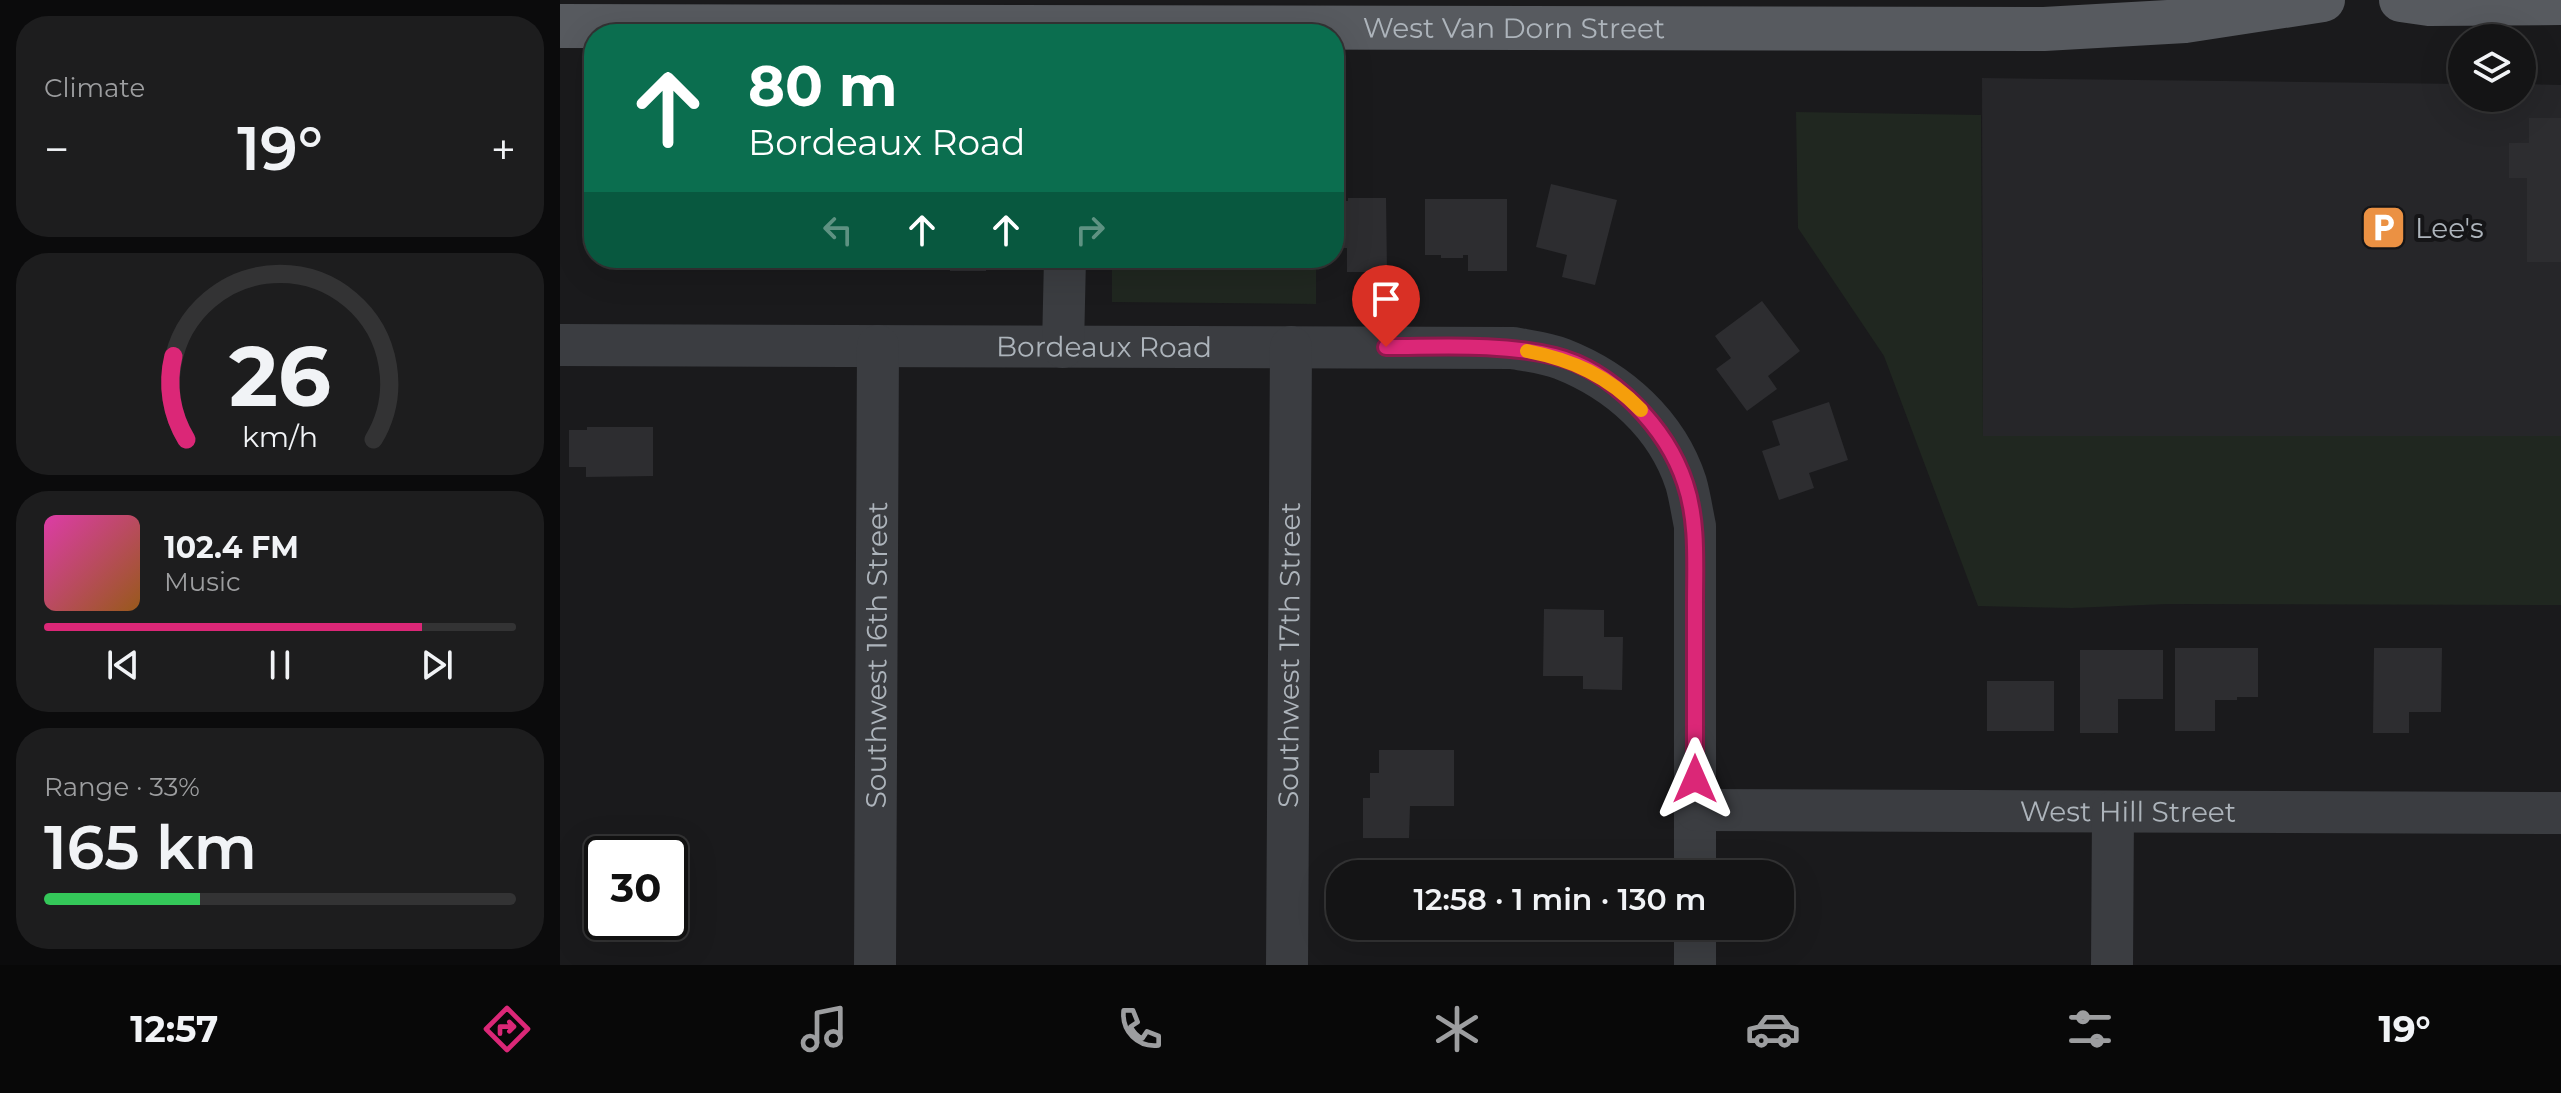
<!DOCTYPE html>
<html lang="en">
<head>
<meta charset="utf-8">
<style>
	body { margin:0; font-family:Montserrat,sans-serif; background:#1d1d1e; color:#f1f3f6; height:100vh; display:flex; flex-direction:column; font-size:30px; white-space:nowrap }
	* { box-sizing:border-box; margin:0 }
	p { font-size:26px; color:#9d9ea0 }
	.icon { flex:none; width:44px; height:44px; fill:none; stroke:currentColor; stroke-width:2; stroke-linecap:round; stroke-linejoin:round }
	.map { position:relative; flex:1; overflow:hidden }
	.panel { display:flex; flex-direction:column; gap:16px; padding:16px; background:#0b0b0c; width:560px }
	.panel>* { flex:none }
	.top-card { position:absolute; left:24px; top:24px; width:760px; height:244px; border-radius:32px; box-shadow:0 8px 32px #0002,0 0 0 2px #333334; background:#0b6e4f; color:#fff; overflow:hidden }
	.fabs { position:absolute; left:1888px; top:24px; display:grid; gap:16px }
	.fabs a { display:grid; place-items:center; width:88px; height:88px; border-radius:50%; background:#141415; box-shadow:0 8px 32px #0002,0 0 0 2px #333334; font-size:40px }
	.speed { position:absolute; left:24px; top:836px; display:flex; gap:16px; font-size:40px; font-weight:700; text-align:center }
	.speed>* { display:grid; place-content:center; width:104px; height:104px; border-radius:50%; background:#141415; box-shadow:0 8px 32px #0002,0 0 0 2px #333334; line-height:1 }
	.speed .limit { border:4px solid #111; border-radius:12px; background:#fff; color:#111 }
	.pin { position:absolute; display:grid; place-items:center; width:68px; height:68px; color:#fff; margin:-82px -34px; border-radius:50% 50% 50% 0; rotate:-45deg; box-shadow:0 0 8px #0007 }
	.pin .icon { rotate:45deg }
	.me { position:absolute; width:88px; margin:-44px; rotate:0deg; stroke-linejoin:round; filter:drop-shadow(0 0 6px #0008) }
	.turn { display:flex; align-items:center; gap:28px; height:168px; padding:0 32px; font-size:36px }
	.turn .icon { width:104px; height:104px; stroke-width:2.5 }
	.turn b { display:block; font-size:56px; line-height:68px }
	.lanes { display:flex; align-items:center; height:76px; padding:0 32px; background:#0003; justify-content:center; gap:40px; direction:ltr }
	.lanes .off { opacity:.35 }
	.big { font-size:60px; font-weight:600; line-height:1.1 }
	.panel .tile { flex:1; display:flex; flex-direction:column; justify-content:center; gap:12px; min-width:0; padding:0 28px; border-radius:32px; background:#1d1d1e }
	.panel .dial { align-items:center; gap:0 }
	.dial svg { height:208px; overflow:visible; fill:none; stroke:#333334; stroke-width:7; stroke-linecap:round; text-anchor:middle }
	.dial text { fill:#f1f3f6; stroke:none }
	.song { display:flex; align-items:center; gap:24px }
	.cover { width:96px; height:96px; border-radius:12px; background:linear-gradient(135deg,hsl(320 70% 55%),hsl(30 70% 35%)) }
	.played { height:8px; border-radius:4px; background:linear-gradient(90deg,#db2777 80%,#333334 80%) }
	.keys { display:flex; justify-content:space-around; direction:ltr }
	.heat { display:flex; justify-content:space-between; align-items:center; font-size:44px; direction:ltr }
	.charge { height:12px; border-radius:6px; background:linear-gradient(90deg,#34c759 33%,#333334 0) }
	.trip { position:absolute; left:766px; top:860px; width:468px; height:80px; border-radius:32px; background:#141415; box-shadow:0 8px 32px #0002,0 0 0 2px #333334; font-weight:600; line-height:80px; text-align:center }
	.tabs { display:flex; height:128px; justify-content:space-around; align-items:center; background:#080808; color:#9d9ea0 }
	.tabs .icon { width:56px; height:56px }
	.tabs .selected { color:#db2777 }
	.tabs b { font-size:36px; color:#f1f3f6 }
	main { display:flex; flex:1; min-height:0 }
	.map>svg:first-child { display:block }
	.built { fill:#262629 }
	.green { fill:#202720 }
	.building { fill:#2d2d30 }
	.lines { fill:none; stroke-linecap:round; stroke-linejoin:round }
	.minor { stroke:#3b3d41; stroke-width:42 }
	.major { stroke:#575a5f; stroke-width:44 }
	.route-casing { stroke:#8e194d; stroke-width:20 }
	.route { stroke:#db2777; stroke-width:14 }
	.slow { stroke:#f59e0b; stroke-width:14 }
	.labels { text-anchor:middle; dominant-baseline:central; stroke-width:8; stroke-linejoin:round; paint-order:stroke }
	.street-label { font-size:28px; fill:#adb4bb; stroke:#151517 }
	.poi-label { font-size:28px; fill:#adb4bb; stroke:#151517; text-anchor:start }
</style>
</head>
<body>
<main>
<section class="panel">
<div class="tile"><p>Climate</p>
<div class="heat"><a>−</a><b class="big">19°</b><a>+</a></div>
</div>
<div class="tile dial"><svg viewBox="0 0 100 80">
<path d="M14 69A42 42 0 1 1 86 69"/>
<path d="M14 69A42 42 0 0 1 9 37" stroke="#db2777"/>
<text x="50" y="56" font-size="32" font-weight="700">26</text>
<text x="50" y="72" font-size="11">km/h</text>
</svg></div>
<div class="tile">
<div class="song"><i class="cover"></i><div><b>102.4 FM</b><p>Music</p></div></div>
<div class="played"></div>
<div class="keys"><svg class="icon" aria-label="previous" viewBox="0 0 24 24"><path d="M18 5L8 12l10 7zM5 5v14"/></svg><svg class="icon" aria-label="pause" viewBox="0 0 24 24"><path d="M8 5v14M16 5v14"/></svg><svg class="icon" aria-label="next" viewBox="0 0 24 24"><path d="M6 5l10 7-10 7zM19 5v14"/></svg></div>
</div>
<div class="tile"><p>Range · 33%</p><b class="big">165 km</b><div class="charge"></div></div>
</section>
<div class="map">
<svg width="2001" height="965" viewBox="0 0 2001 965">
	<rect width="100%" height="100%" fill="#1a1a1c"/>
	<path class="built" d="M1422 78 1902 84V98H1962V84L2001 85V436H1423Z"/>
	<path class="green" d="M1236 112 1421 115 1423 436H2001V605L1607 604 1512 608 1418 606 1324 356 1238 228Z
		M552 258H756V304L552 302Z"/>
	<path class="building" d="M1969 118H2001V262H1967V178H1949V143H1969Z
		M991 184 1057 200 1035 285 1002 277 1007 255 976 247Z
		M29 190H34V249H28L29 210 26 206 25 198 29 194Z
		M788 198H826L827 272H787V248H774V201H788Z
		M865 199H947V271H908V255H903V258H881V255H865Z
		M53 258H89V269L53 268Z
		M152 258H203V269H152Z
		M224 258H258V269H224Z
		M390 258H426V271H390Z
		M1202 301 1240 351 1208 376 1217 389 1187 411 1156 369 1171 358 1155 336Z
		M1269 402 1288 460 1249 473 1254 488 1219 500 1202 451 1220 445 1212 421Z
		M27 427H93V476L26 477V467H9V430H27Z
		M984 609 1044 610V637H1063L1062 690 1023 689V676H983Z
		M1615 648H1698V697H1677V700H1655V731H1615Z
		M1814 648H1882L1881 712H1849V733H1813Z
		M1520 650H1603V699H1558V733H1520Z
		M1427 681H1494V731H1427Z
		M819 750H894V806H850L849 838H803V798H810V773H819Z"/>
	<g class="lines">
		<g class="minor">
			<path id="s1" d="M0 345 953 348C969 351 987 353 1002 359 1058 381 1107 424 1126 483 1130 497 1132 512 1135 526V874"/>
			<path d="M503 347 505 258"/>
			<path id="s2" d="M1136 810 2001 813"/>
			<path id="s3" d="M315 965 318 346"/>
			<path id="s4" d="M727 965 731 347"/>
			<path d="M1135 965V926"/>
			<path d="M1552 965 1553 812"/>
		</g>
		<g class="major">
			<path d="M1841 0 1869 4 2001 3"/>
			<path id="s5" d="M0 26 1484 29 1625 21 1763 0"/>
		</g>
	</g>
	<g class="lines">
		<defs>
			<path id="route" d="M826 347C882 347 940 343 995 356 1052 370 1107 428 1125 483 1138 521 1135 563 1135 603 1135 662 1135 720 1135 779"/>
		</defs>
		<use href="#route" class="route-casing"/>
		<use href="#route" class="route"/>
		<path class="slow" d="M967 351C1013 360 1048 376 1081 410"/>
	</g>
	<defs>
		<symbol id="parking-square" viewBox="-11 -11 22 22"><rect x="-9" y="-9" width="18" height="18" rx="4" fill="#eb9143" stroke="#151517"/><path d="M-3.5-5.5H1a3.5 3.5 0 0 1 0 7H-1V5.5H-3.5ZM-1-3.4V-.6H.8a1.4 1.4 0 0 0 0-2.8Z" fill="#fff"/></symbol>
	</defs>
	<g fill-rule="evenodd">
		<use href="#parking-square" x="1798" y="202" width="51" height="51"/>
	</g>
	<g class="labels">
		<g class="street-label">
			<text stroke="none"><textPath href="#s5" startOffset="954">West Van Dorn Street</textPath></text>
			<text stroke="none"><textPath href="#s1" startOffset="544">Bordeaux Road</textPath></text>
			<text stroke="none"><textPath href="#s3" startOffset="310">Southwest 16th Street</textPath></text>
			<text stroke="none"><textPath href="#s4" startOffset="310">Southwest 17th Street</textPath></text>
			<text stroke="none"><textPath href="#s2" startOffset="432">West Hill Street</textPath></text>
		</g>
		<g class="poi-label">
			<text x="1855" y="228">Lee's</text>
		</g>
	</g>
</svg>
<div class="fabs">
<a><svg class="icon" aria-label="layers" viewBox="0 0 24 24"><path d="M12 4l9 5-9 5-9-5zM3 14l9 5 9-5"/></svg></a>
</div>
<div class="speed"><div class="limit">30</div></div>
<div class="pin" style="left:826px;top:347px;background:#d93025"><svg class="icon" aria-label="arrive" viewBox="0 0 24 24"><path d="M6 21V4h12l-3 4 3 4H6"/></svg></div>
<svg class="me" style="left:1135px;top:779px" viewBox="-20 -20 40 40"><path d="M0-17L14 15 0 8-14 15z" fill="#db2777" stroke="#fff" stroke-width="4"/></svg>
<div class="trip">12:58 · 1 min · 130 m</div>
<div class="top-card">
<div class="turn"><svg class="icon" aria-label="ahead" viewBox="0 0 24 24"><path d="M12 20V5M6 11l6-6 6 6"/></svg><div><b>80 m</b>Bordeaux Road</div></div>
<div class="lanes"><svg class="icon off" aria-label="left" viewBox="0 0 24 24"><path d="M17 20v-9H6M10 6l-5 5 5 5"/></svg><svg class="icon" aria-label="ahead" viewBox="0 0 24 24"><path d="M12 20V5M6 11l6-6 6 6"/></svg><svg class="icon" aria-label="ahead" viewBox="0 0 24 24"><path d="M12 20V5M6 11l6-6 6 6"/></svg><svg class="icon off" aria-label="right" viewBox="0 0 24 24"><path d="M7 20v-9h11M14 6l5 5-5 5"/></svg></div>
</div>
</div>
</main>
<nav class="tabs">
<b>12:57</b>
<svg class="icon selected" aria-label="directions" viewBox="0 0 24 24"><path d="M12 3l9 9-9 9-9-9zM9 14v-3h6M13 9l2 2-2 2"/></svg>
<svg class="icon" aria-label="music" viewBox="0 0 24 24"><path d="M9 18V5l10-2v13"/><circle cx="6" cy="18" r="3"/><circle cx="16" cy="16" r="3"/></svg>
<svg class="icon" aria-label="phone" viewBox="0 0 24 24"><path d="M5 4h4l2 5-3 2q2 4 5 5l2-3 5 2v4C11 20 4 13 5 4z"/></svg>
<svg class="icon" aria-label="climate" viewBox="0 0 24 24"><path d="M12 3v18M4 7l16 10M4 17L20 7"/></svg>
<svg class="icon" aria-label="car" viewBox="0 0 24 24"><path d="M5 17H2v-5l4-1 3-4h7l3 4 3 1v5h-3M9 17h6M6 11h13"/><circle cx="7" cy="17" r="2"/><circle cx="17" cy="17" r="2"/></svg>
<svg class="icon" aria-label="filters" viewBox="0 0 24 24"><path d="M4 7h16M4 17h16"/><circle cx="9" cy="7" r="2"/><circle cx="15" cy="17" r="2"/></svg>
<b>19°</b>
</nav>
</body>
</html>
